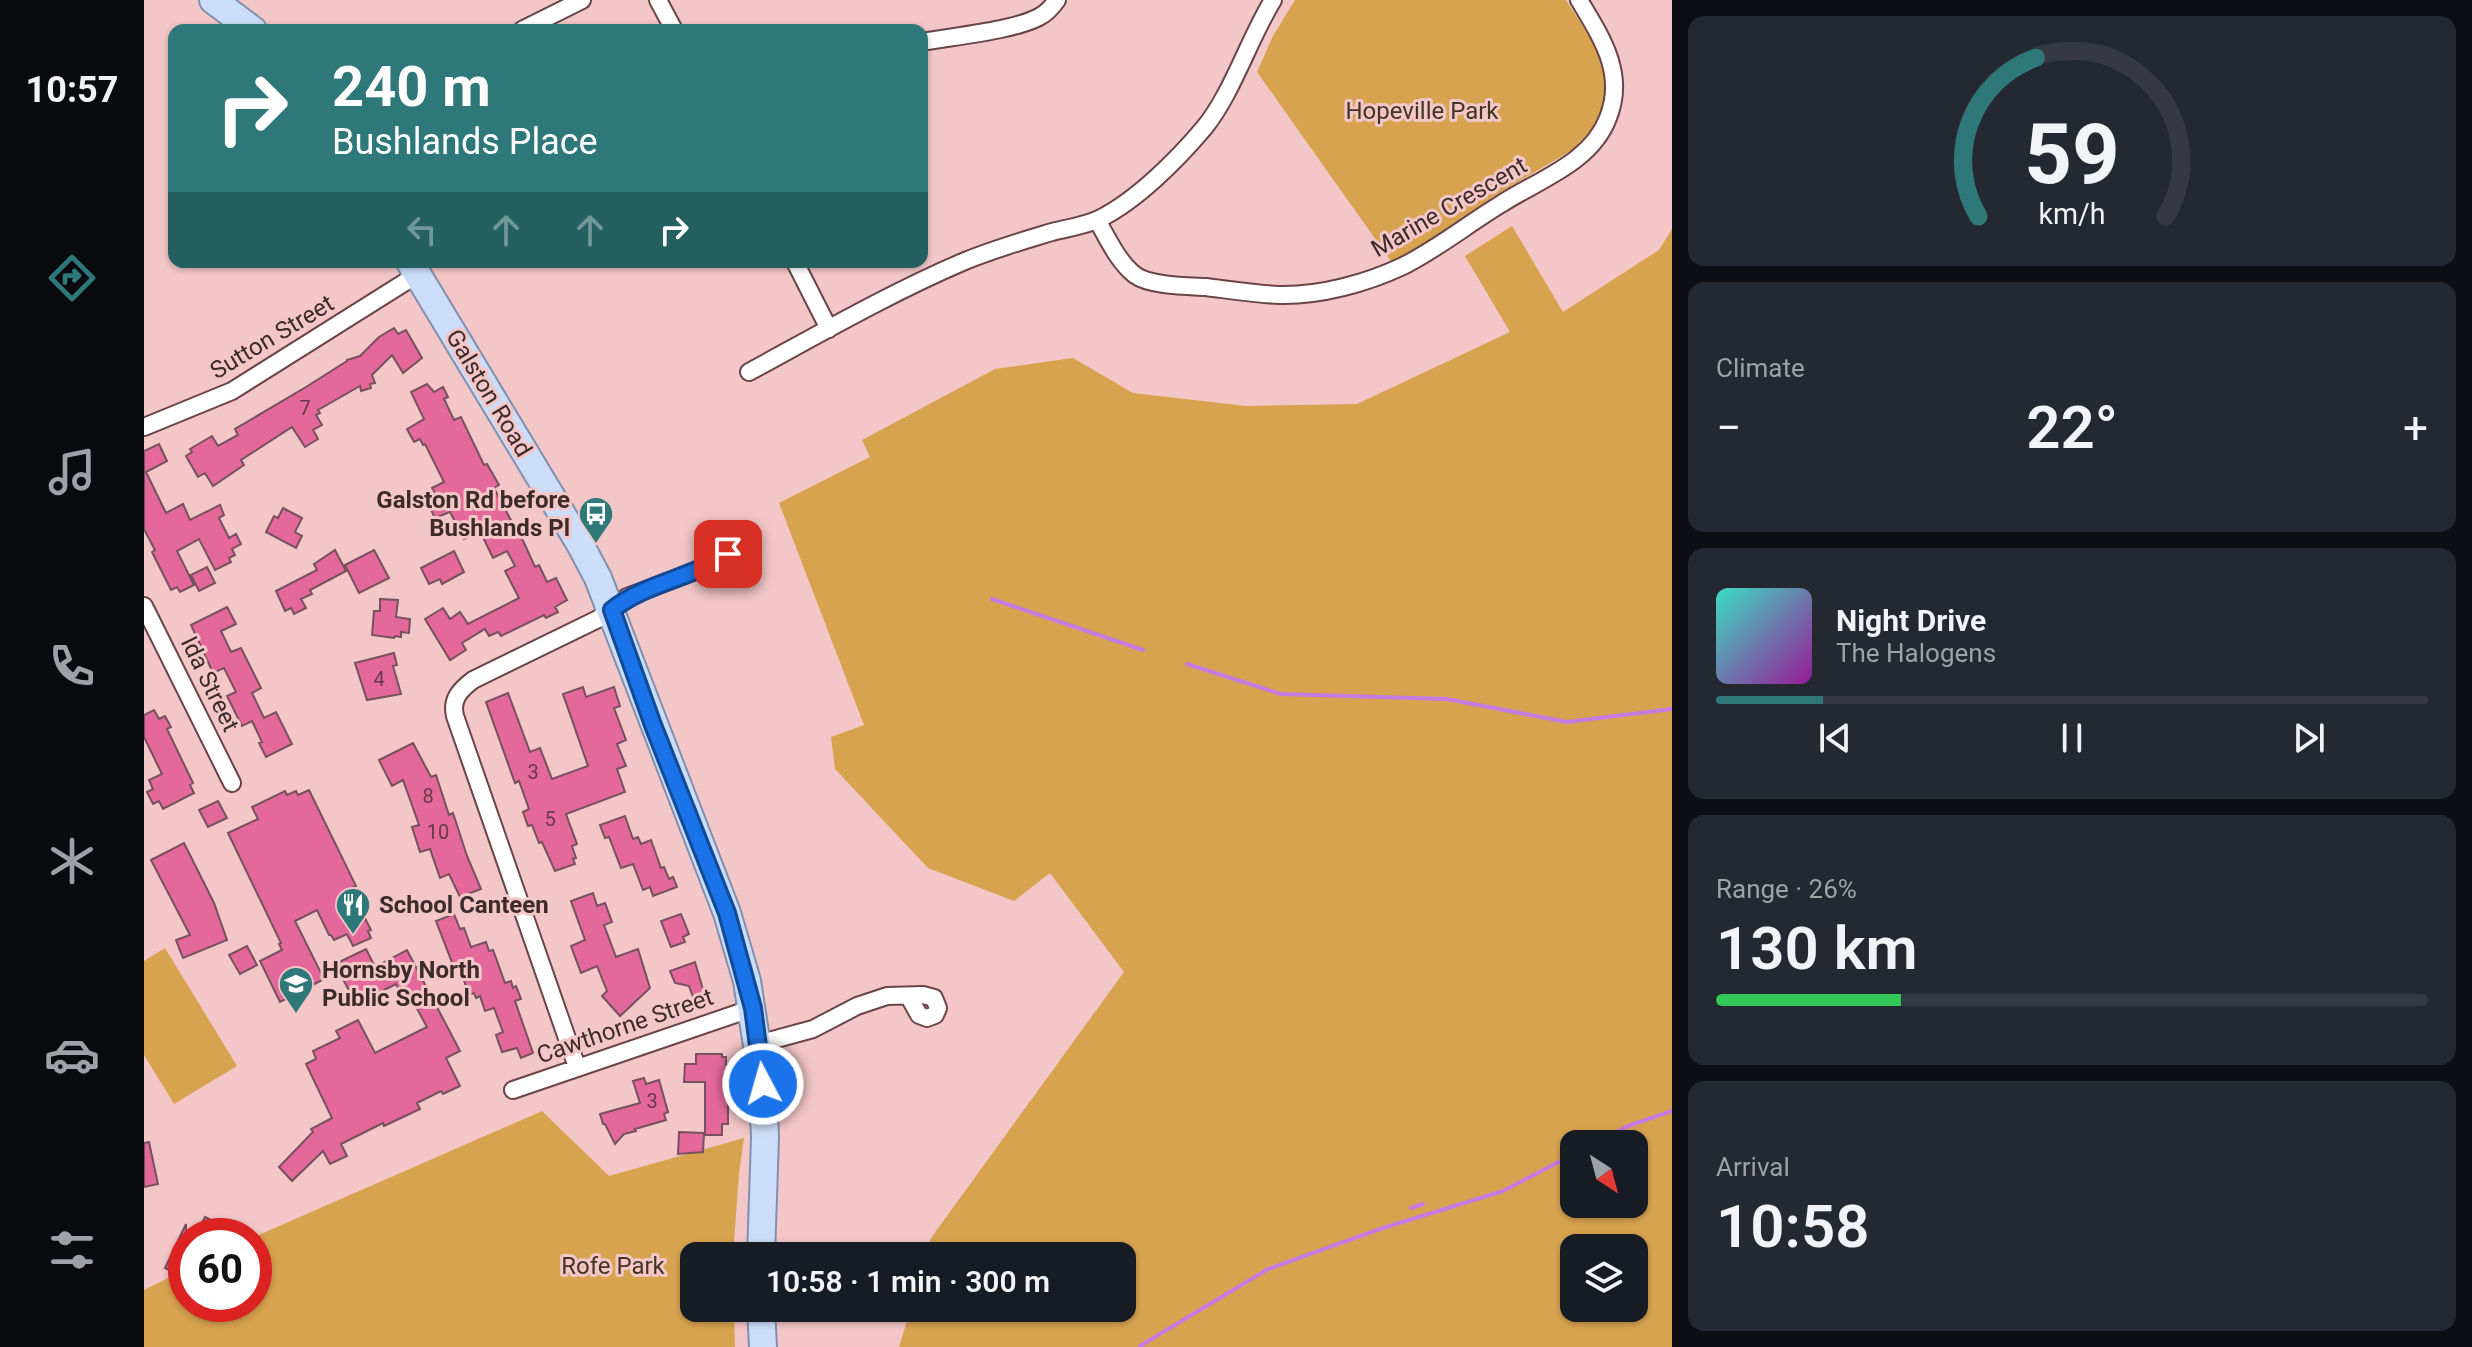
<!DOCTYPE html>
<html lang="en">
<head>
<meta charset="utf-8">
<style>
	body { margin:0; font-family:Roboto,sans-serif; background:#242831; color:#f1f3f6; height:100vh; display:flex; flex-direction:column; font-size:30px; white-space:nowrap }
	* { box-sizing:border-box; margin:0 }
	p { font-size:26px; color:#9ea1a6 }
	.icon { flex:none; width:44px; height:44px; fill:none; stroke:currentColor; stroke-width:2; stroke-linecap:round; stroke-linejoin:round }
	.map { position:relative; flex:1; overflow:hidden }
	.sheet { display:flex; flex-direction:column; gap:16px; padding:16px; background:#0d0f14; width:800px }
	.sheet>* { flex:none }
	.hud { position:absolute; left:24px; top:24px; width:760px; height:244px; border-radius:16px; box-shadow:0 2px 6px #0004; background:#2f787a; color:#fff; overflow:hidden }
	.needle { width:52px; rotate:144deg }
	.tools { position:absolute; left:1416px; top:1130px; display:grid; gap:16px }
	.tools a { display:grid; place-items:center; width:88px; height:88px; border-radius:16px; background:#171b24; box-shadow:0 2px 6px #0004; font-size:40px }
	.speed { position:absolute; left:24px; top:1218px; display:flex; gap:16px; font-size:40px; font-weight:700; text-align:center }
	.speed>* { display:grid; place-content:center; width:104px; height:104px; border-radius:50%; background:#171b24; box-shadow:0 2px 6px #0004; line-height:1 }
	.speed .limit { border:12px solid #d22; background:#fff; color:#111 }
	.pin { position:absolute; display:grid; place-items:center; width:68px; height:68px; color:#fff; margin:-34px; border-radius:16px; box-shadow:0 4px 12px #0006 }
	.me { position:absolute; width:88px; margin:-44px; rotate:354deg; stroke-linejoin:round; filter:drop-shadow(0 0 6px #0008) }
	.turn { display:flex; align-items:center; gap:28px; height:168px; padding:0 32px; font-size:36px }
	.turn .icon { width:104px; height:104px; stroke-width:2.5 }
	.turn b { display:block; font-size:56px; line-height:68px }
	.lanes { display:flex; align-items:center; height:76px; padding:0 32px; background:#0003; justify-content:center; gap:40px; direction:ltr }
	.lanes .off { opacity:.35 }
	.big { font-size:60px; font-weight:600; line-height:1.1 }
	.sheet .tile { flex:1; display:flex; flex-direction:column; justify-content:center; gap:12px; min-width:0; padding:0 28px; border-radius:16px; background:#242831 }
	.sheet .dial { align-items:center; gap:0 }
	.dial svg { height:208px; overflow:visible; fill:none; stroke:#363941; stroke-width:7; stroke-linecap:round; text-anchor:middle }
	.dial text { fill:#f1f3f6; stroke:none }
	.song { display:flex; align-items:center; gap:24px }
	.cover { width:96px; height:96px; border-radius:12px; background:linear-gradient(135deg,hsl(170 70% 55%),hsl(300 70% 35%)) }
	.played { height:8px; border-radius:4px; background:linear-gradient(90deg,#2f787a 15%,#363941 15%) }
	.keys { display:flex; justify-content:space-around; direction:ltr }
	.heat { display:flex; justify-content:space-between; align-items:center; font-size:44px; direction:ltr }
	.charge { height:12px; border-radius:6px; background:linear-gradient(90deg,#34c759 26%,#363941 0) }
	.trip { position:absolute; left:536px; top:1242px; width:456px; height:80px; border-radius:16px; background:#171b24; box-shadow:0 2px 6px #0004; font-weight:600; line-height:80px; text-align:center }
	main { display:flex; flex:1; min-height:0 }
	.dock { display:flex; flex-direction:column; width:144px; justify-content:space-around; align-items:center; background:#090b0e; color:#9ea1a6 }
	.dock .icon { width:56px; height:56px }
	.dock .active { color:#2f787a }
	.dock b { font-size:36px; color:#f1f3f6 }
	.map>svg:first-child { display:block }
	.green { fill:#d8a34f; fill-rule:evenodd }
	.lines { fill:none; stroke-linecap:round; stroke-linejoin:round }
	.stream { stroke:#c67be0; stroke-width:4 }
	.building { fill:#e4689a; stroke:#76515e; stroke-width:2 }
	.street-casing { stroke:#6a4446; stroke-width:20 }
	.primary-casing { stroke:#8390ad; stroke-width:30 }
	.street { stroke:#fff; stroke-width:16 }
	.primary { stroke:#cbddf8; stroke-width:26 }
	.route-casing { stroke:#114b97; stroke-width:20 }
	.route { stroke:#1a73e8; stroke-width:14 }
	.labels { text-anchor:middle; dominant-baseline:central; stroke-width:6; stroke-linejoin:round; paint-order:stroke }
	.number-label { font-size:20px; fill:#673a48 }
	.park-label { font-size:24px; fill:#433521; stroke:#f3c6c7 }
	.street-label { font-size:24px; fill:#3d2b2c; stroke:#f3c6c7 }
	.poi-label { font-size:24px; font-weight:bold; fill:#3d2b2c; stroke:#f3c6c7; text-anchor:start }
</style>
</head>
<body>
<main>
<nav class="dock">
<b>10:57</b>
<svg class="icon active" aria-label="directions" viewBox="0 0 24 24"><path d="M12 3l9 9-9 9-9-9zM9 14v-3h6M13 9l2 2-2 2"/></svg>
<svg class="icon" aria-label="music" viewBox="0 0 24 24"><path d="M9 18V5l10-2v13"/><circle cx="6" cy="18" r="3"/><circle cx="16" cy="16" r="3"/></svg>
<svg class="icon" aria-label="phone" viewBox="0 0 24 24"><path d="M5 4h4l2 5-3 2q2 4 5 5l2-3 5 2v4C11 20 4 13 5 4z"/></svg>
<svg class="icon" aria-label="climate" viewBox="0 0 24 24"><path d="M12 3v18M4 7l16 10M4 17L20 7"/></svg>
<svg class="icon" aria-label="car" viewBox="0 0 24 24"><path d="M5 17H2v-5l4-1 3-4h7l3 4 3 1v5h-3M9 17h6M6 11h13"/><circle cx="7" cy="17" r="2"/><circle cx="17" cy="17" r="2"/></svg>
<svg class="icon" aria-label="filters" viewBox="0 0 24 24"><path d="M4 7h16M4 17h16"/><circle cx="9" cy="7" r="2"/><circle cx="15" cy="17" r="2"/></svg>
</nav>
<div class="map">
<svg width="1528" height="1347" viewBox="0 0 1528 1347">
	<rect width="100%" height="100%" fill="#f3c6c7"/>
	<path class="green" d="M1151 0H1422L1454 50 1463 83 1460 103 1450 127 1428 150 1355 193 1249 264 1113 72 1129 36Z
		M1368 226 1419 312 1515 250 1528 229V1347H755L767 1308H978V1256H782L787 1238 980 972 906 873 870 901 784 868 691 769 687 737 720 725 635 503 726 457 718 440 851 369 929 358 989 393 1102 406 1213 404 1366 332 1321 256ZM1430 1144H1490V1204H1430ZM1430 1248H1490V1308H1430Z
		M21 948 93 1066 30 1104 0 1055V961Z
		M398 1111 465 1176 600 1138 595 1173 589 1256H550V1308H590L591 1347H0V1290L42 1269V1304H110V1237Z"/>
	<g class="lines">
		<path class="stream" d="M848 599 999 650
			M1043 664 1137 694 1303 699 1423 722 1528 709
			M1449 1144 1484 1126 1528 1111
			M1267 1208 1279 1204
			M996 1346 1124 1269 1236 1229 1359 1191 1430 1154"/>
	</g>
	<path class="building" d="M250 328 254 334 262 330 278 358 259 373 248 355 228 375 231 383 226 384 227 388 217 391 216 386 174 410 176 413 172 415 178 425 169 430 174 439 161 447 148 427 97 460 100 465 69 486 61 473 54 477 42 456 48 452 46 449 68 436 74 446 94 435 91 429 162 387 203 361V360L216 356 235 337Z
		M283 384 290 392 299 387 304 397 300 399 310 420 317 417 340 465 343 464 355 485 350 488 369 524 371 523 391 567 395 565 403 582 412 578 423 600 411 607 414 612 402 618 400 615 357 636 354 632 345 636 341 629 318 643 322 650 306 660 281 619 299 608 306 619 316 612 324 624 375 598 361 571 371 566 363 551 349 558 336 531 320 539 306 512 291 518 284 504 294 499 288 488 300 482 281 444 279 445 276 439 270 442 263 429 280 419 267 392Z
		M15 444 23 461 2 472 22 513 39 504 46 520 76 505 80 515 75 518 85 538 92 534 97 544 88 549 91 555 85 558 87 562 71 570 55 539 33 551 50 585 36 592 33 587 27 590 8 552 11 550 0 529V451Z
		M139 508 158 518 151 532 158 536 152 548 122 532 130 516 134 518Z
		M191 550 202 571 166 590 168 594 157 599 162 608 150 614 147 608 141 611 132 591 173 570 170 564Z
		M230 550 245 578 215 593 201 565Z
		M310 551 320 572 298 584 296 579 285 584 277 568Z
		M63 567 71 583 55 591 47 575Z
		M236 599 254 600 252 617 266 619 265 633 257 632V637L251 636 250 638 228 635 230 611H236Z
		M83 607 92 624 77 631 87 652 97 648 117 688 108 693 120 718 132 712 148 744 122 757 115 743 118 742 108 721 98 726 83 696 92 692 80 668 69 673 47 625Z
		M250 653 253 665 249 666 257 694 223 700 211 663Z
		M439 687 442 697 470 687 476 706 470 708 482 740 473 744 482 766 473 769 481 792 422 814 433 844 428 846 432 858 429 859 431 864 411 871 398 842 395 843 388 825 384 826 379 812 385 809 375 781 371 783 342 702 364 693 386 752 396 748 408 779 444 766 419 694Z
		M10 710 15 719 21 716 27 727 23 729 49 783 46 785 50 793 19 809 15 801 9 804 3 792 9 789 5 780 18 774 0 737V715Z
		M269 743 287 777 292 775 305 815 309 813 323 856 337 889 316 897 305 874 296 878 286 849 276 852 268 827 275 825 259 780 248 786 235 760Z
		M165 790 212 886 206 889 227 930 224 931 227 938 209 946 203 934 190 940 187 935H185L173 910 151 921 180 979 136 1002 116 961 138 950 135 944 137 943 84 833 114 819 108 807 141 791 143 795 152 791 154 795Z
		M74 801 83 818 64 827 55 810Z
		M481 816 489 839 494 837 497 844 507 840 517 868 520 867 525 879 529 877 533 887 509 896 506 887 499 890 489 864 477 868 465 837 461 838 456 825Z
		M40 843 70 903 83 940 39 958 32 940 46 935 7 860Z
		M449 893 453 906 461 903 468 922 460 925 472 957 494 949 506 988 476 1016 458 996 463 991 453 966 437 973 427 946 441 940 427 901Z
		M310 914 316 929 320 928 327 947 342 942 345 951 349 950 361 983 367 981 369 988 372 986 377 999 371 1001 389 1053 377 1058 373 1048 358 1052 352 1035 359 1032 350 1008 341 1011 336 996 332 998 330 993 325 995 316 969 311 970 292 921Z
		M537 914 545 934 539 937 541 942 527 947 517 921Z
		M103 946 113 965 96 974 85 955Z
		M222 949 231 967 263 950 316 1051 302 1058 316 1086 299 1094 297 1091 273 1103 276 1109 240 1126 239 1123 197 1144 203 1156 186 1164 179 1151 148 1181 135 1167 169 1132 167 1129 188 1118 162 1064 172 1059 169 1051 196 1038 192 1031 214 1020 231 1053 283 1027 270 1003 264 1006 252 984 212 1004 191 964Z
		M551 962 560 993 549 997 545 986 531 983 526 971Z
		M552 1054H578V1057H582V1065H585V1068H590V1083H584V1124H578V1135H561V1082H540L541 1064H552Z
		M500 1078 502 1084 515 1080 524 1112 520 1114 522 1120 491 1129 492 1131 480 1134 471 1144 461 1124H459L456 1114 496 1103 489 1081Z
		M535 1132 560 1133 559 1152 534 1154Z
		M5 1142 14 1184 0 1187V1143Z
		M61 1217 73 1223 67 1236H51Z
		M42 1224V1266L39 1272 33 1269 31 1273 21 1268Z"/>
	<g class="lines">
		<defs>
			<path id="street" d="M514 0 530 30
				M378 30 438 0
				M778 42C810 36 868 31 895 17 903 13 908 7 913 0
				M953 220C963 237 974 262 991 275 1006 286 1043 286 1062 287 1086 290 1111 294 1135 295 1176 296 1223 283 1259 266 1293 249 1324 224 1357 204 1394 180 1447 163 1464 118 1482 73 1457 37 1435 0
				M651 262 685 329
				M605 372C675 334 748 292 821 261 850 249 878 241 908 232 923 228 940 226 955 219 992 201 1033 160 1060 128 1088 94 1105 39 1129 0
				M0 427 88 391 274 274
				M0 606 88 783
				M614 1044 669 1029 713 1006 743 996 779 995 790 998 794 1008 791 1015 783 1018 775 1015 765 997
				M433 1067 311 716C307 699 316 690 329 680L454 619 483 597 570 564 599 544
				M369 1090 609 1008"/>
			<path id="primary" d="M69 0 109 30
				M266 262 436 544 454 578 583 913 603 981 619 1084 621 1138 617 1256
				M617 1308 619 1347"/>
		</defs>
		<use href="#street" class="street-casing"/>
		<use href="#primary" class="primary-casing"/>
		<use href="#street" class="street"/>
		<use href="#primary" class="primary"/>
	</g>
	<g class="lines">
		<defs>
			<path id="route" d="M584 554C548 578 501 583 468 610L509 725 583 913 609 1008 619 1084"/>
		</defs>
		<use href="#route" class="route-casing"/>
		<use href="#route" class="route"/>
	</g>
	<defs>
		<symbol id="bus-pin" viewBox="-11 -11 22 30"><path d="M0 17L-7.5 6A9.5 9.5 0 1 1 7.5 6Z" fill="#2f787a" stroke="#f3c6c7"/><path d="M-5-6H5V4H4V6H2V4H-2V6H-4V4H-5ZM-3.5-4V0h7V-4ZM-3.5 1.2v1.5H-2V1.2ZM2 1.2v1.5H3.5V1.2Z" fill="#fff"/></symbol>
		<symbol id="restaurant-pin" viewBox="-11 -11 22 30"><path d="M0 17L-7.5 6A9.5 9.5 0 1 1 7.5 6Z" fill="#2f787a" stroke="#f3c6c7"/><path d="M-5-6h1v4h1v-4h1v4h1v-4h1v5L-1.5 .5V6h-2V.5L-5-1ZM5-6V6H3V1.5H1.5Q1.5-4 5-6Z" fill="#fff"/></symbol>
		<symbol id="school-pin" viewBox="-11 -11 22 30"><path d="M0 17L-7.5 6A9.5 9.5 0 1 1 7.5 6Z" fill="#2f787a" stroke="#f3c6c7"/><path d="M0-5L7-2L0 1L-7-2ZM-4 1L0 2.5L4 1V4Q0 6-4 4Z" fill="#fff"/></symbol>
	</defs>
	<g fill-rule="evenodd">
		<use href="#bus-pin" x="432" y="494" width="40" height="54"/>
		<use href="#restaurant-pin" x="189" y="885" width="40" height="54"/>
		<use href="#school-pin" x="132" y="964" width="40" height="54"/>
	</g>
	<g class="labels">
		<g class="number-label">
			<text x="161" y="408">7</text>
			<text x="235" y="679">4</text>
			<text x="389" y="772">3</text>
			<text x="284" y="796">8</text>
			<text x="406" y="819">5</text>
			<text x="294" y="832">10</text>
			<text x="508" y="1101">3</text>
		</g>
		<g class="park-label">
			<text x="1278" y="111">Hopeville Park</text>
			<text x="469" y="1266">Rofe Park</text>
		</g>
		<g class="street-label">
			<text transform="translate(1305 207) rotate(-30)">Marine Crescent</text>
			<text transform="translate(128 337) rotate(-31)">Sutton Street</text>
			<text transform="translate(345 393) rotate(59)">Galston Road</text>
			<text transform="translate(66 684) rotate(64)">Ida Street</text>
			<text transform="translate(481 1026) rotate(-19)">Cawthorne Street</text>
		</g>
		<g class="poi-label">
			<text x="426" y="500" text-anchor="end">Galston Rd before<tspan x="426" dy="28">Bushlands Pl</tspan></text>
			<text x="235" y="905">School Canteen</text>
			<text x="178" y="970">Hornsby North<tspan x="178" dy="28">Public School</tspan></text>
		</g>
	</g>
</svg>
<div class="tools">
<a><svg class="needle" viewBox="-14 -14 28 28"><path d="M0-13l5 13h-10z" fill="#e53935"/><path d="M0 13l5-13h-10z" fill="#9ea1a6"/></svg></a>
<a><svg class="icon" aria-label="layers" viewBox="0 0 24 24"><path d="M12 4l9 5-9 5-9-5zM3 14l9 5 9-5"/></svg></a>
</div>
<div class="speed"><div class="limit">60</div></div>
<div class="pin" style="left:584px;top:554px;background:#d93025"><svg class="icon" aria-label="arrive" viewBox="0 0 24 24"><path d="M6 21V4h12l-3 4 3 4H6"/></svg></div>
<svg class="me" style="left:619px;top:1084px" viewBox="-20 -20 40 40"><circle r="17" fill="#1a73e8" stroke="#fff" stroke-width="3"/><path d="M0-11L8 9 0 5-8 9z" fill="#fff"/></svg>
<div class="trip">10:58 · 1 min · 300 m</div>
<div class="hud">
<div class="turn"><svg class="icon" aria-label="right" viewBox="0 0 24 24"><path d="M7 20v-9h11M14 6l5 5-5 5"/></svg><div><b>240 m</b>Bushlands Place</div></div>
<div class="lanes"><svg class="icon off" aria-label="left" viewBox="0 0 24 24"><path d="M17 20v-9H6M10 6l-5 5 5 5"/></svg><svg class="icon off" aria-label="ahead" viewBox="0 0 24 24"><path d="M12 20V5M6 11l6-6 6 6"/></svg><svg class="icon off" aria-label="ahead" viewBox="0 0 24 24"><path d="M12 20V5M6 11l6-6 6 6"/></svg><svg class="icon" aria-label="right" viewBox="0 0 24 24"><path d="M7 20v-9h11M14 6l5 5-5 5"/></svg></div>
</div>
</div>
<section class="sheet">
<div class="tile dial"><svg viewBox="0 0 100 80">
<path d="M14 69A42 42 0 1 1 86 69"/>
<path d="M14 69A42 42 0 0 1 36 8" stroke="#2f787a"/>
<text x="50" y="56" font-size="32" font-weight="700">59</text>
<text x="50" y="72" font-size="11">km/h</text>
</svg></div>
<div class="tile"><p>Climate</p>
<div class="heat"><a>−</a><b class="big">22°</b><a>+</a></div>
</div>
<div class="tile">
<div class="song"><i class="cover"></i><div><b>Night Drive</b><p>The Halogens</p></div></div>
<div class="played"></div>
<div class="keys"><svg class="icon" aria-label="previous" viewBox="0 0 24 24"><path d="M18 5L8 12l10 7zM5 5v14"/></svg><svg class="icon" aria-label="pause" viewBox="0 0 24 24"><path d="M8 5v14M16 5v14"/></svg><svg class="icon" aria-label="next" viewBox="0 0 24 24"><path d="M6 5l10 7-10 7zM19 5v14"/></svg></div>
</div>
<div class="tile"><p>Range · 26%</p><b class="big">130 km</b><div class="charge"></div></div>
<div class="tile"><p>Arrival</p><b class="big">10:58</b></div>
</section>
</main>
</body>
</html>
